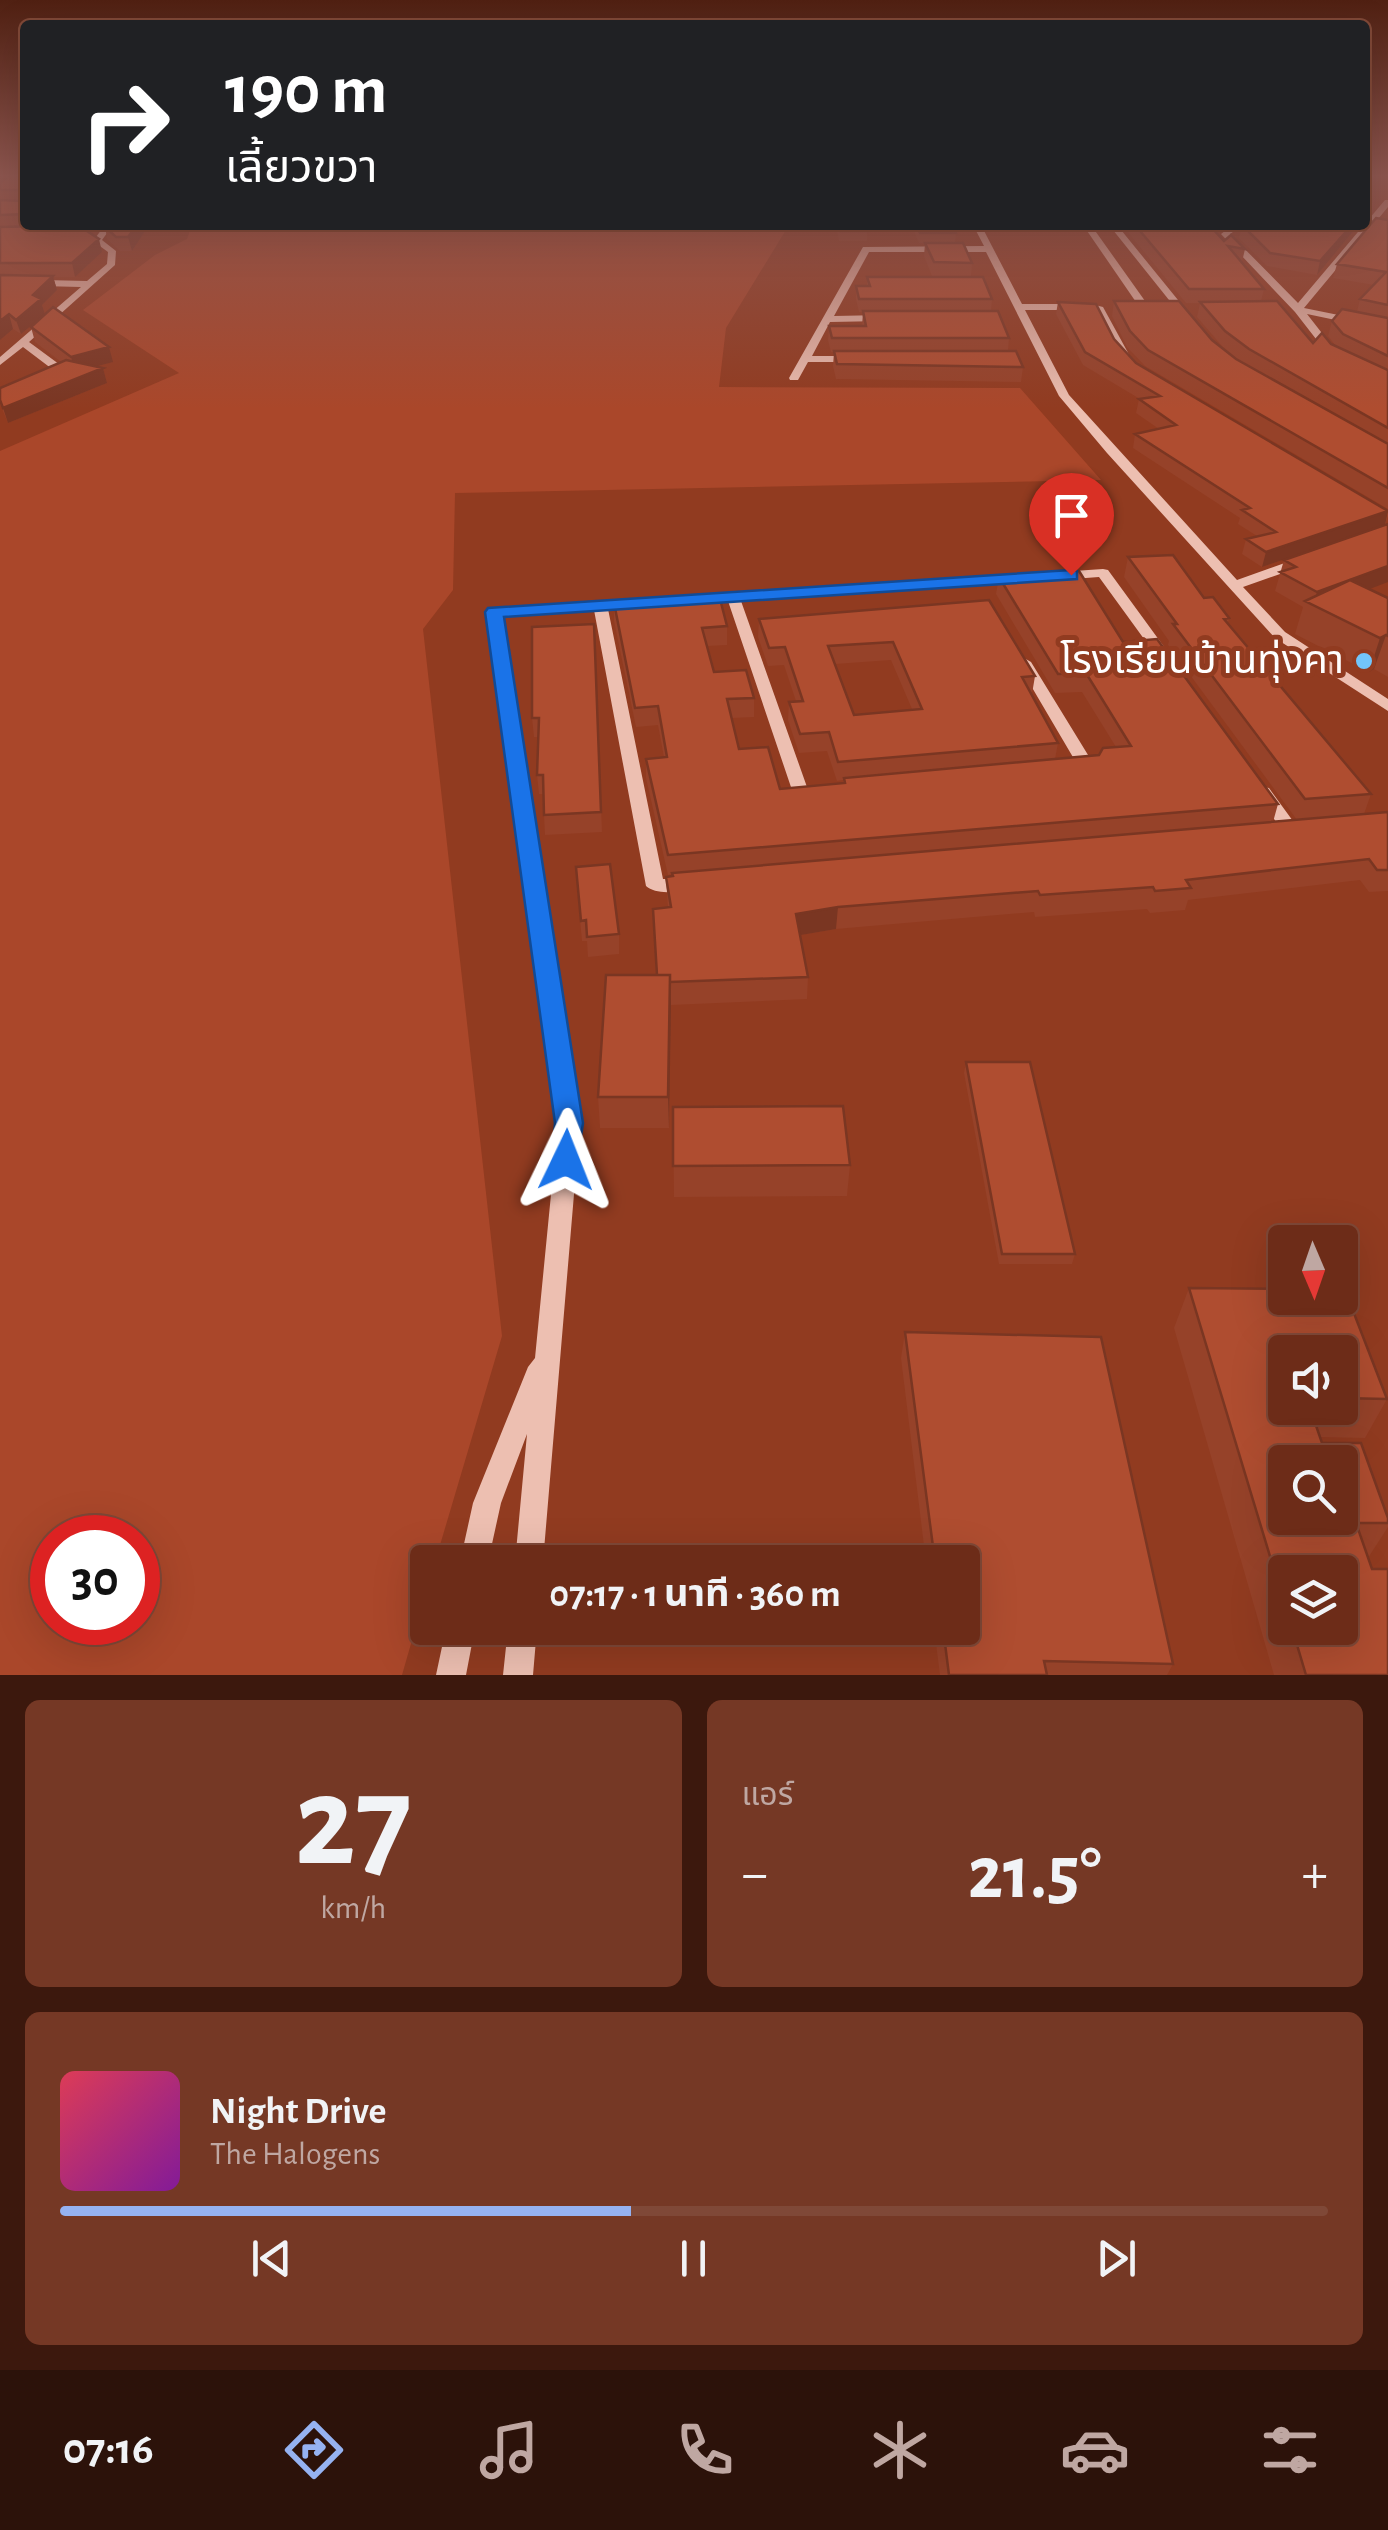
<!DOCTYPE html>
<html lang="th">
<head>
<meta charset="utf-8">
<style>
	body { margin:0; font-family:"Alegreya Sans","Noto Sans Thai",sans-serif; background:#753825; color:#f1f3f6; height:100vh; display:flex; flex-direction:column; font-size:38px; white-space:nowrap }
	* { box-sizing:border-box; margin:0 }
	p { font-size:32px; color:#bfa7a2 }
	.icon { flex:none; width:55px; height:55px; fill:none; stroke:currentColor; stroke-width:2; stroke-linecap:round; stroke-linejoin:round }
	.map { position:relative; height:1675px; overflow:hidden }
	.sheet { display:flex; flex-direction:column; gap:25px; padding:25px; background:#3c180d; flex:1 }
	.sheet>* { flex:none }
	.banner { position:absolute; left:20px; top:20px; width:1350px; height:210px; border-radius:10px; box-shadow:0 10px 40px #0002,0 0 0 2px #7f4837; background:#202124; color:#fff; overflow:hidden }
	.needle { width:65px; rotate:178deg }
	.buttons { position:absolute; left:1268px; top:1225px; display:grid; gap:20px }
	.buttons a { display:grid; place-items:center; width:90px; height:90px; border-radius:10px; background:#6d2c18; box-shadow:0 10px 40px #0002,0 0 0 2px #7f4837; font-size:50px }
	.speed { position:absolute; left:30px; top:1515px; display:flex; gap:20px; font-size:50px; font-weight:700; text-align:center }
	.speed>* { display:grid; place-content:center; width:130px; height:130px; border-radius:50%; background:#6d2c18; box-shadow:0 10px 40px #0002,0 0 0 2px #7f4837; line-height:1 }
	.speed .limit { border:15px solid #d22; background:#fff; color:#111 }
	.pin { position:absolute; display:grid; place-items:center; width:85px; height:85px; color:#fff; margin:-102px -42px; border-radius:50% 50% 50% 0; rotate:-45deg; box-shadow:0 0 10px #0007 }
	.pin .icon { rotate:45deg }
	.me { position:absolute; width:110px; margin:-55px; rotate:2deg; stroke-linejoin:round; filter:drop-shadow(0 0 8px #0008) }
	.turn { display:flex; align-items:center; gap:35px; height:210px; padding:0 40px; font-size:45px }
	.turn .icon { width:130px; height:130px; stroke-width:2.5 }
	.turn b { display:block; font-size:70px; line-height:85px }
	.big { font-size:75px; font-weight:700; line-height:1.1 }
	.sheet .card { flex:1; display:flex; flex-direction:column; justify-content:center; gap:15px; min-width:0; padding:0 35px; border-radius:15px; background:#753825 }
	.sheet .dial { align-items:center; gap:0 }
	.dial b { font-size:130px; line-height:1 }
	.song { display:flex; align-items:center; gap:30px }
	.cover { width:120px; height:120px; border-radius:15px; background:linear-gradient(135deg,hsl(350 70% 55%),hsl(290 70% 35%)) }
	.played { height:10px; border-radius:5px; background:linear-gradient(90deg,#95b2f1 45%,#7f4837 45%) }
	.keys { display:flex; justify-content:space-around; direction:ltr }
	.heat { display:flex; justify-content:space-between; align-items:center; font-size:55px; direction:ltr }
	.sheet .tiles { flex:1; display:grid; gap:25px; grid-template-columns:1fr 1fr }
	.card:last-child { grid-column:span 2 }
	.trip { position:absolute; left:410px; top:1545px; width:570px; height:100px; border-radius:10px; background:#6d2c18; box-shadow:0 10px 40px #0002,0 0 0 2px #7f4837; font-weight:700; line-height:100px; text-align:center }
	.tab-bar { display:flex; height:160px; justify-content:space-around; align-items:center; background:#2c120a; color:#bfa7a2 }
	.tab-bar .icon { width:70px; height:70px }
	.tab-bar .on { color:#95b2f1 }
	.tab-bar b { font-size:45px; color:#f1f3f6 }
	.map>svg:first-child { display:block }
	.green { fill:#aa472a; fill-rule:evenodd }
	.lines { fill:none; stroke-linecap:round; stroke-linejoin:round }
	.minor { fill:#edbfb1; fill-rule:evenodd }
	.wall { fill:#964229; fill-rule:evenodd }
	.shaded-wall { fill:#7a3622 }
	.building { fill:#af4d30; stroke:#7a3622; stroke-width:2.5; fill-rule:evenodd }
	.route { fill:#1a73e8; stroke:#114b97; stroke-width:2.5 }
	.poi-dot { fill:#72c5fa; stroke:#913b20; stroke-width:4 }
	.labels { text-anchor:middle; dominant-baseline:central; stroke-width:10; stroke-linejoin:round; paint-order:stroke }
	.poi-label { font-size:40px; fill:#fff; stroke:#913b20; text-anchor:end }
</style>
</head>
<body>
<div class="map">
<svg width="1388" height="1675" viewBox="0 0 1388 1675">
	<rect width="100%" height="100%" fill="#913b20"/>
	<path class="green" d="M192 225H789L726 328 719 387 1020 388 1101 480 455 493 453 590 423 629 502 1336 435 1562H428L427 1588 402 1675H0V451L179 373 83 310 155 255 187 239ZM52 1538H138V1622H52Z"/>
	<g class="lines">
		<path class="minor" d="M1385 200H1388V207L1304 308 1388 325V331L1307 314 1339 355 1334 358 1330 357 1295 312 1221 234 1233 225H1243L1230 234 1298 303Z
			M105 225H113L102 240 116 251 115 265 29 342 67 370V374L52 378 51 376 56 372 23 347 0 365V357L81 287 0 285V279L87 281 107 264 108 252 93 241Z
			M973 225H981L1022 304H1078L1083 307 1078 310H1025L1069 395 1237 580 1296 559H1306V565L1243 587 1285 632 1388 699V711L1275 638 1107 453 1059 396 986 252H869L834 316 883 315 888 318 883 321 830 322 812 356H857L862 359 857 362H808L798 380H790L789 378 863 247 984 246Z
			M1083 225H1091L1150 308 1148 310H1131V306L1138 305Z
			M1109 225H1117L1191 316V320H1185Z
			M1095 305 1103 307 1132 360 1131 362 1122 360Z
			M1103 569 1108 570 1170 655V661H1160L1099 577 1059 580 1052 576 1059 572Z
			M1018 575 1025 579 1023 582 741 601 807 787 818 786 826 791 824 795 801 798 793 793 728 601 700 603 693 599 700 595Z
			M634 599 639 600V606L608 609 663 879H694L697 883C686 893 657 896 646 886L594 610 503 616 580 1123 543 1562H515L527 1434 501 1503 488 1562H460L473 1503 528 1367 535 1358 558 1123 488 612 495 608Z
			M1024 658 1031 662 1096 768 1094 771 1078 774 1070 769 1077 764 1017 662Z
			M1263 787 1269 788 1298 828 1301 832 1298 836H1286L1255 792Z
			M446 1628H475L466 1675H436Z
			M508 1628H537L533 1675H503Z"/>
	</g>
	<path class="wall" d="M0 174 3 181 25 174V225H101L87 226 89 232 102 252 75 277H53L57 290 42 305 45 314 21 334 13 329 0 340Z
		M1388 220V509L1145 366 1127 347 1112 316 1114 301 1212 340 1241 362 1222 346 1197 317 1200 303H1186L1122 225H1209L1224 241 1245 249 1242 262 1264 289 1261 301 1313 343 1331 344 1336 346 1328 336 1332 321 1357 312 1360 299 1374 285 1333 278 1337 264Z
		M105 225H149L132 251H120L107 239Z
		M836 225H953L956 233 955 242 972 263 971 276H932L924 256 925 243H919L914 231H867V241H839Z
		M1242 225H1356L1355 229 1317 275 1267 266 1239 238Z
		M867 277 992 299 991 311 1009 338 1008 351 1023 367 1021 382 836 379 833 366 834 352H831L828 340 829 326H862L863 312H859L856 299V286H867Z
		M1058 302 1114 339 1136 363 1388 510V515L1369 589 1388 598V677L1374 669 1369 672 1295 634 1303 607 1275 591 1284 560 1344 539 1262 567 1242 554 1246 539 1257 536 1238 524 1240 518 1133 448 1135 434 1159 429 1136 413 1139 399H1140L1083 365 1056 314Z
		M31 327 113 362 96 366 103 368 107 383 8 423 0 404V388L61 362 35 342Z
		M1128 557 1204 598 1229 618 1228 623 1371 794 1364 814 1388 812V891L1369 892 1360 880 1188 900 1185 910 1150 913 1147 909 1035 917 1034 912 836 929 800 935 808 977 807 999 671 1005 669 1128H600L598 1097 656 975 653 909 668 908 666 877 672 876V874L668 875 646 778V759L664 757 658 725 636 727 614 621V603L727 626V645L707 646 714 672 754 698V717L732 718 739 749 780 789 843 784V780L837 781 827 751 799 753 788 720 789 702 796 701 784 665 768 666 758 637 759 619 989 600 1035 676 1032 694 1058 743 1055 759 1099 755 1116 747 1082 692 1055 693 996 594 999 577 1123 642 1278 804 1273 822 1297 820 1168 645 1169 641 1124 577ZM891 660 912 709 854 715 835 664Z
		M594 624 602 832 545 835 543 794H539L537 775 538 737H534L532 718Z
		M577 887 619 934V954L588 957 587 941H582Z
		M966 1062 1075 1254 1072 1264H999L964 1073Z
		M673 1107 850 1165 847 1196 674 1197Z
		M1189 1288 1285 1289V1298H1340V1290H1345L1387 1399 1365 1438 1320 1437 1322 1443H1361L1388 1518V1527L1368 1558 1372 1569H1388V1675H1274L1174 1328ZM1285 1352H1340V1408H1285ZM1285 1462H1340V1518H1285ZM1285 1572H1340V1628H1285Z
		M905 1332 1173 1664 1167 1675H940L934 1628H962V1562H926L901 1358Z"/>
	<path class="shaded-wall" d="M0 174H10L0 184Z
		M137 225H149L132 251 128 237Z
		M1352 225H1356L1355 229 1317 275 1320 261Z
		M99 239 102 252 75 277 72 263Z
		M53 276 57 290 42 305 45 314 21 334 16 320 33 295Z
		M9 314 13 329 0 340V321Z
		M109 347 113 362 75 372 71 357Z
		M103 368 107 383 8 423 3 408Z
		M1388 511 1385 525 1262 567 1266 552Z
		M1388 566V582L1320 608 1313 605 1317 592Z
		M1386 635 1374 669 1369 672 1380 638Z
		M838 907 836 929 795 936 796 914Z
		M670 975 671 1006 669 1128 668 1097Z"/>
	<path class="building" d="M11 174H25V193L22 190H0V183Z
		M25 194V214L0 215V200L21 201Z
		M1376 218 1388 220V305L1360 299 1386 272 1337 264Z
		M87 225V231L99 239 72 263H0V227Z
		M105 225H137L128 237H116L104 226Z
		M839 225H866L868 231H840Z
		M916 225H953L956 233H920Z
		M1135 225H1209L1224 241 1231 235 1245 249 1228 246 1264 289H1189Z
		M1242 225H1352L1320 261 1270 253Z
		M925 243H963L972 263 934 262Z
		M0 275 53 276 33 295 41 299 16 320 9 314 0 321Z
		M867 277H983L992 299H859L856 286H870Z
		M1114 301H1179L1212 340 1236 359 1388 444V488L1148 350 1130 331Z
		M1277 301 1313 343 1322 333 1331 344 1388 370V428L1249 349 1225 331 1200 302Z
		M1058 302 1096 304 1114 339 1136 363 1388 511 1266 552 1246 539 1276 532 1242 510 1250 508 1135 434 1176 425 1139 399 1160 396 1085 352Z
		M53 307 109 347 71 357 31 327Z
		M1342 309 1388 318V356L1343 334 1332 321Z
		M863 311H998L1009 338H832L829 326H866Z
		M834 351H1016L1023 367 837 364Z
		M66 360 103 368 3 408 0 400V388Z
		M1388 524V566L1317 592 1280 572 1296 567 1284 560Z
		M1173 555 1204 598 1213 597 1229 618 1224 619 1371 794 1305 799 1173 624H1177L1128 557Z
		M1079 571 1123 642 1157 639 1278 804 668 855 646 759 667 757 658 706 635 708 614 603 719 595 727 626 702 628 714 672 746 670 754 698 727 699 739 749 768 747 780 789 845 783 844 778 1099 755 1103 748 1131 746 1086 673 1058 674 999 577Z
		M1350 580 1388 598V636L1386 635 1380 638 1305 601Z
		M989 600 1035 676 1022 677 1058 743 838 762 829 732 800 734 789 702 803 701 785 647 769 648 759 619ZM893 642 922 709 854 715 828 646Z
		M594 624 601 812 544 815 543 775H537L539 718H532V627Z
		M1388 812V870H1377L1369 859 1186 880 1191 888 1155 891 1153 887 1040 895 1038 891 838 907 796 914 808 977 670 982V975H657L653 909 671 907 666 877 673 876 672 873Z
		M610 864 619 934 587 937 586 920 581 921 576 867Z
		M606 975H670L668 1097H598Z
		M966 1062H1030L1075 1254H1002Z
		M843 1106 850 1165 673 1166V1107Z
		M1189 1288 1285 1289V1298H1340V1290H1345L1387 1399 1340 1398V1352H1285V1408H1310L1322 1443H1361L1388 1518V1523H1356L1372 1569H1388V1675H1306L1292 1628H1340V1572H1285V1606ZM1285 1462H1340V1518H1285Z
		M905 1332 1101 1337 1173 1664 1044 1661 1047 1675H949L943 1628H962V1562H935Z"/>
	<linearGradient id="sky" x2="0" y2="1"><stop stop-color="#502012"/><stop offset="0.43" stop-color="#8c554e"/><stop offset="1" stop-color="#8c554e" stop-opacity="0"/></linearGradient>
	<rect width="1388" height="409" fill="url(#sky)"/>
	<path class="route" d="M1071 570 1077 571V579L504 617 583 1123 576 1168 566 1172 556 1168 552 1160 555 1123 485 612 488 608Z"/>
	<circle class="poi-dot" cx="1364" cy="661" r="10"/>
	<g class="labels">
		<g class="poi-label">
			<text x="1344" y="661">โรงเรียนบ้านทุ่งคา</text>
		</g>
	</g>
</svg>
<div class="buttons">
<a><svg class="needle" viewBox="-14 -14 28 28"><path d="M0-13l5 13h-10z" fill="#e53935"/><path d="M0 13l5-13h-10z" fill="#bfa7a2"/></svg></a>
<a><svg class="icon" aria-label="sound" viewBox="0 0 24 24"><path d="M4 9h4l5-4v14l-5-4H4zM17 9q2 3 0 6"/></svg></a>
<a><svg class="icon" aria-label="search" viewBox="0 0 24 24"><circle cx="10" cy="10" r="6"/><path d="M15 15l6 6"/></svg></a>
<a><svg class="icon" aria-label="layers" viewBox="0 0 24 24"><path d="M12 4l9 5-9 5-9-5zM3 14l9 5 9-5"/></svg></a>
</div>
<div class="speed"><div class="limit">30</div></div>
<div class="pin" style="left:1071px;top:575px;background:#d93025"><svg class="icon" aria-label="arrive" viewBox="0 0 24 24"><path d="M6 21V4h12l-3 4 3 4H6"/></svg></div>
<svg class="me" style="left:566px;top:1160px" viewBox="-20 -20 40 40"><path d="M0-17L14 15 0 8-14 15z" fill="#1a73e8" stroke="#fff" stroke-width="4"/></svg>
<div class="trip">07:17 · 1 นาที · 360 m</div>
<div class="banner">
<div class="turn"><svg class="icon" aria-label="right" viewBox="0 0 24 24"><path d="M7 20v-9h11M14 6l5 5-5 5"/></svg><div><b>190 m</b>เลี้ยวขวา</div></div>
</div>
</div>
<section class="sheet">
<div class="tiles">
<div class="card dial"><b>27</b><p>km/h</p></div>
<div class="card"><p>แอร์</p>
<div class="heat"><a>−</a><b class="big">21.5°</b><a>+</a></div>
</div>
<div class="card">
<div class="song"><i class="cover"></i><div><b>Night Drive</b><p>The Halogens</p></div></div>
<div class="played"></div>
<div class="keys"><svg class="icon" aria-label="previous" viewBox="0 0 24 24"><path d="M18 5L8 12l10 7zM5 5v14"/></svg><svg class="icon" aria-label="pause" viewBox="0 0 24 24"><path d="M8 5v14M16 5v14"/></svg><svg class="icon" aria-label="next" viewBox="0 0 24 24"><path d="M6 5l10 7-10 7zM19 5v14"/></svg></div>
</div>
</div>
</section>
<nav class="tab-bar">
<b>07:16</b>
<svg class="icon on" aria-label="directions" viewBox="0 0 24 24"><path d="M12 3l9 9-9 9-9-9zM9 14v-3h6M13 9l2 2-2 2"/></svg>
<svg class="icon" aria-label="music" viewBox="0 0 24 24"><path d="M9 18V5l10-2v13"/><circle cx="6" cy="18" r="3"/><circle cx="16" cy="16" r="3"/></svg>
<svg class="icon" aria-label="phone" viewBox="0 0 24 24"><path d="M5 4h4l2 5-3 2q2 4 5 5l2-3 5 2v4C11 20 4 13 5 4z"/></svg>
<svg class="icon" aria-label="climate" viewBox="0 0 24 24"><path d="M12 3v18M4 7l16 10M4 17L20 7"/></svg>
<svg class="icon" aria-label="car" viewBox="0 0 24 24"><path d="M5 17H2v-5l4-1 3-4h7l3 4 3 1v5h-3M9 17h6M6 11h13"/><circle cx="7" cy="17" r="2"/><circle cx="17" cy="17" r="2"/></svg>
<svg class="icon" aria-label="filters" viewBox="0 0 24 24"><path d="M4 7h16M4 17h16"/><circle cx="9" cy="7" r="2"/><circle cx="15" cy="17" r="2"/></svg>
</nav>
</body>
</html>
